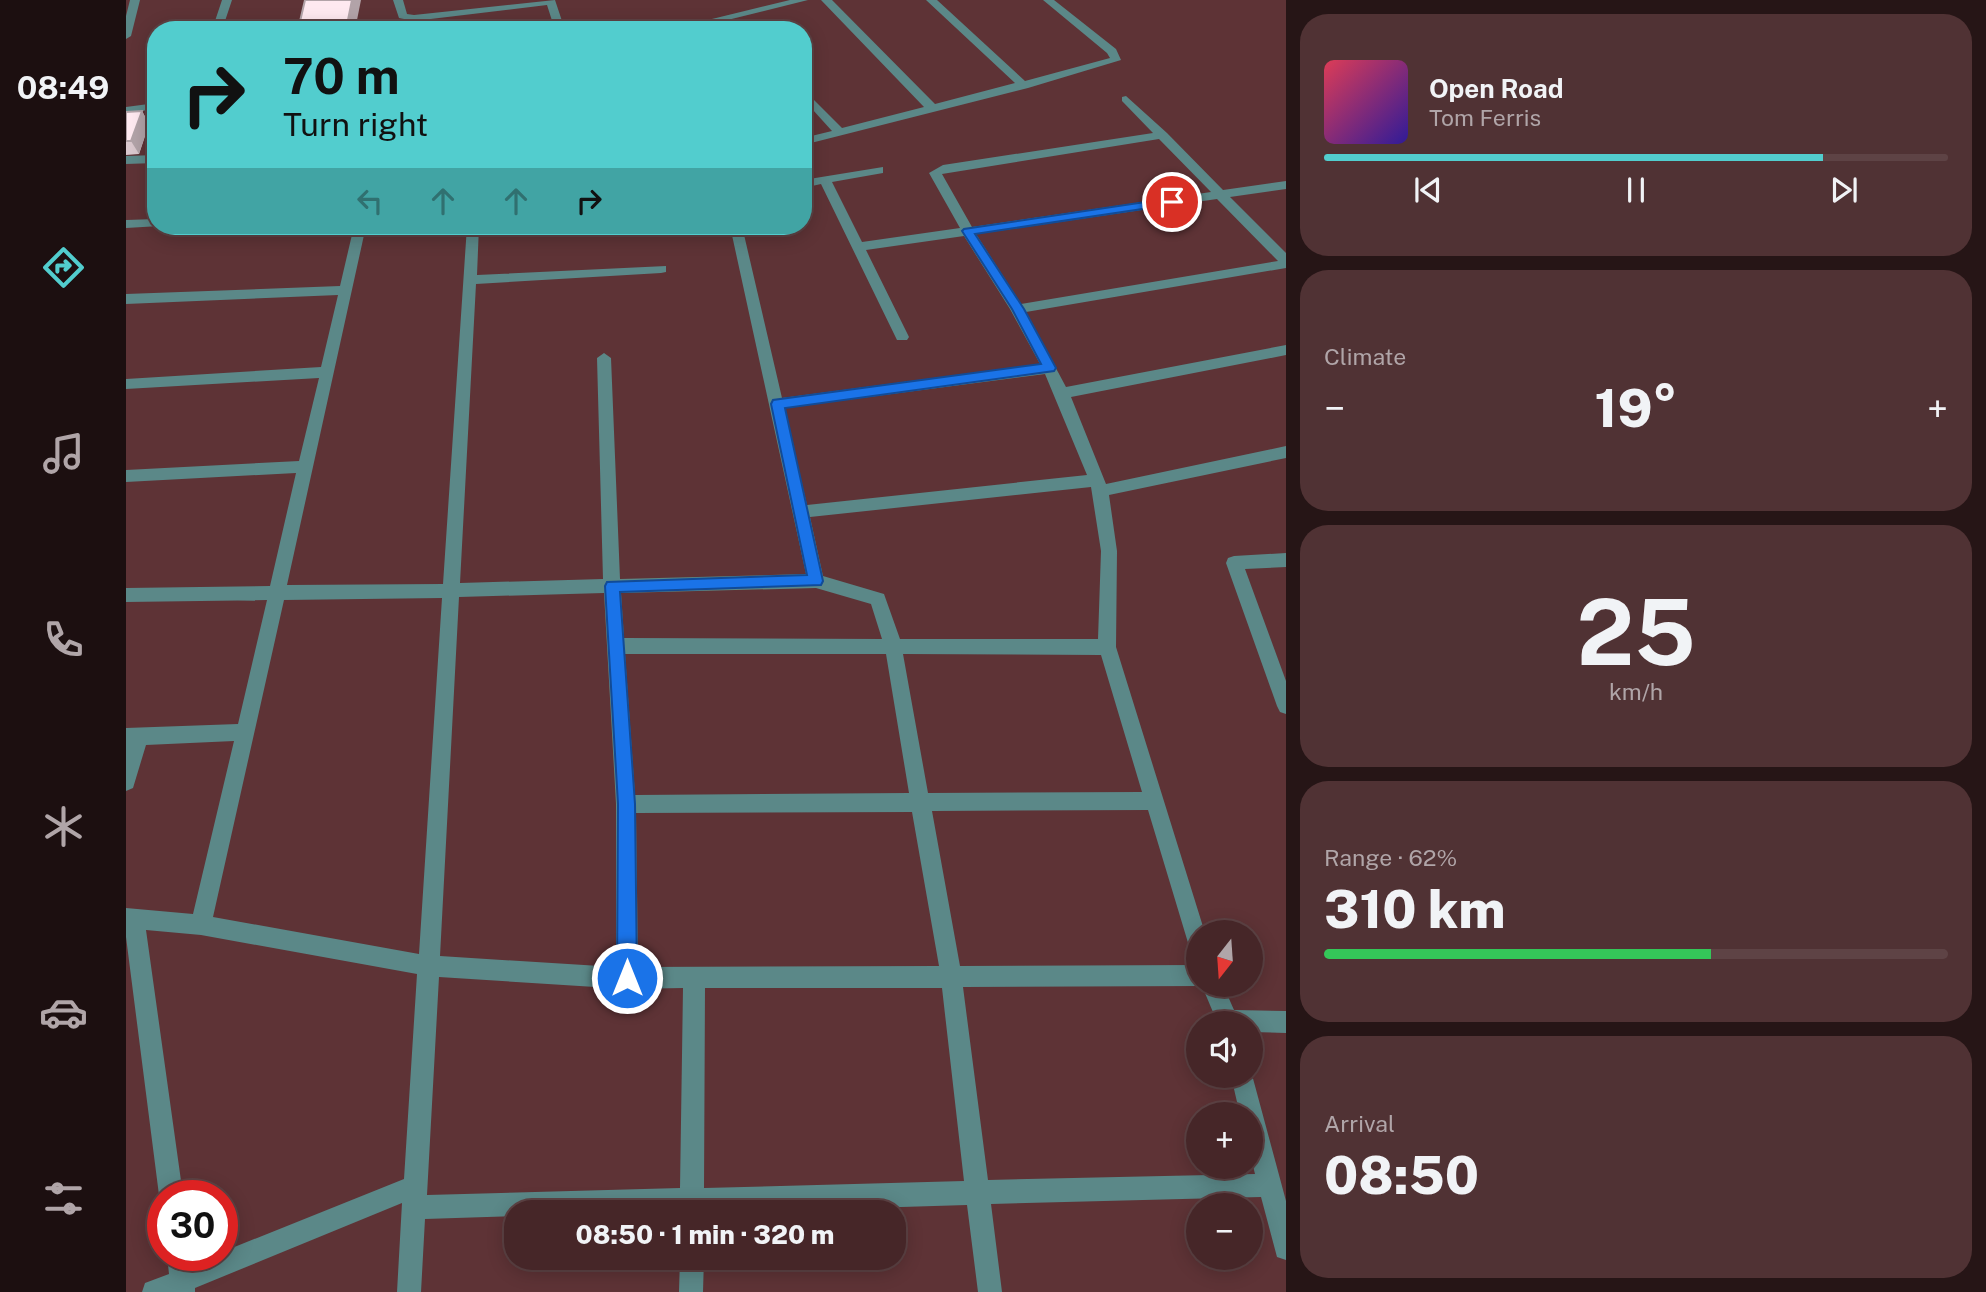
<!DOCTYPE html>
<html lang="en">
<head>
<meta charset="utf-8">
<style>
	body { margin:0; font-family:"Public Sans",sans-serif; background:#503234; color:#f1f3f6; height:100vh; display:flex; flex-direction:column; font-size:26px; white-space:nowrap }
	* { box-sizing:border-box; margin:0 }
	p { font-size:23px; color:#b0a5a8 }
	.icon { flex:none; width:38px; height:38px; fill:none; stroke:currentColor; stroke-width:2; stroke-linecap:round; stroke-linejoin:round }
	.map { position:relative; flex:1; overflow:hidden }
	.side { display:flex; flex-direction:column; gap:14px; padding:14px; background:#261516; width:700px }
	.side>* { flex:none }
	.hud { position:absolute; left:21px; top:21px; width:665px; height:214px; border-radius:28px; box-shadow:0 4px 18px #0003,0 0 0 2px #5e4345; background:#52cdce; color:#111; overflow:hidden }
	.needle { width:46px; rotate:197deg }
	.fabs { position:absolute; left:1060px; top:920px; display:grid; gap:14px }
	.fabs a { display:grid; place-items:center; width:77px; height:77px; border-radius:50%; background:#462628; box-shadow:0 4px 18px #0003,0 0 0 2px #5e4345; font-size:35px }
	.speed { position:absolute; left:21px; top:1180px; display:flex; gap:14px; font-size:35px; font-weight:700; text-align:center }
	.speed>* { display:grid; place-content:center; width:91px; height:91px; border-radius:50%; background:#462628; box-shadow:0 4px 18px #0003,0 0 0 2px #5e4345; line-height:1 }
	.speed .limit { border:10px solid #d22; background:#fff; color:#111 }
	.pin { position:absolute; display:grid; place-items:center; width:60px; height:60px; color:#fff; margin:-30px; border:4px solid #fff; border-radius:50%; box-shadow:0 2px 7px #0007 }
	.me { position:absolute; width:77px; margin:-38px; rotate:0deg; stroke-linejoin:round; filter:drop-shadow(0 0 5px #0008) }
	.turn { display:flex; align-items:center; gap:24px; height:147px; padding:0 21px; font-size:32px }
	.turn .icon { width:91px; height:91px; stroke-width:2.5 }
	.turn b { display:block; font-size:49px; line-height:60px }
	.lanes { display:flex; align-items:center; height:66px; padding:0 21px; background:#0003; justify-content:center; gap:35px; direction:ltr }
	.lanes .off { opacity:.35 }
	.big { font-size:52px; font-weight:800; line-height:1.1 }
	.side .card { flex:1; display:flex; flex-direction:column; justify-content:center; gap:10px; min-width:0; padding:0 24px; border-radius:28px; background:#503234 }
	.side .dial { align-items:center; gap:0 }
	.dial b { font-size:91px; line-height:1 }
	.song { display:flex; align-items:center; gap:21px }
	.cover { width:84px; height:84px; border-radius:10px; background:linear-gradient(135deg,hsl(350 70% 55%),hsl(250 70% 35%)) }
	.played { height:7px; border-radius:4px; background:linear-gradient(90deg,#52cdce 80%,#5e4345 80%) }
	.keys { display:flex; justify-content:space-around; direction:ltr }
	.heat { display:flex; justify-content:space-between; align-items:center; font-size:38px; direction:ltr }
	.charge { height:10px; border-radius:5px; background:linear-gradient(90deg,#34c759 62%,#5e4345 0) }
	.trip { position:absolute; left:378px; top:1200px; width:402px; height:70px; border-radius:28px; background:#462628; box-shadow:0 4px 18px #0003,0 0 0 2px #5e4345; font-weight:800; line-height:70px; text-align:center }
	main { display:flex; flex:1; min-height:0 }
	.menu { display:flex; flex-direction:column; width:126px; justify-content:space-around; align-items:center; background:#1c0f10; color:#b0a5a8 }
	.menu .icon { width:49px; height:49px }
	.menu .selected { color:#52cdce }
	.menu b { font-size:32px; color:#f1f3f6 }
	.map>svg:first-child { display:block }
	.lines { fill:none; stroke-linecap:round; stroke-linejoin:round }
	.minor { fill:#5b8888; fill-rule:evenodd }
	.wall { fill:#dac8ce }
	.shaded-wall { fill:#b2a3a8 }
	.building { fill:#fee9f0; stroke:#b2a3a8; stroke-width:2 }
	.route { fill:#1a73e8; stroke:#114b97; stroke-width:2 }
</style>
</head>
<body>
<main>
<nav class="menu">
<b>08:49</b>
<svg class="icon selected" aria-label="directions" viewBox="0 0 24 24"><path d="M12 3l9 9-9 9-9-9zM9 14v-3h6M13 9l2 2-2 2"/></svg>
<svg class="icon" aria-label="music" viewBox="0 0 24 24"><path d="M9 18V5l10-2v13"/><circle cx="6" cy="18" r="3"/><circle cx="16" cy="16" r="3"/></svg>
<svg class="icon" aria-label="phone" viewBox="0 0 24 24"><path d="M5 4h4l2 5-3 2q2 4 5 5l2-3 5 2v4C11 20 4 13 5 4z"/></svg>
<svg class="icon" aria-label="climate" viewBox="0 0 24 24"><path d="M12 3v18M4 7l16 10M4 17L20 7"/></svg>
<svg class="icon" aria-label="car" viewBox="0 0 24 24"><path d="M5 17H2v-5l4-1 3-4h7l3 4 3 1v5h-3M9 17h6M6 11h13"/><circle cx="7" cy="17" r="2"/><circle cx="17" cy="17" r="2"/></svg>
<svg class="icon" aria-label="filters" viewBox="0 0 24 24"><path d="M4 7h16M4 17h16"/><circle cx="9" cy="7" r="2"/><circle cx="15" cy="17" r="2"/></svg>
</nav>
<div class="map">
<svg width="1160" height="1292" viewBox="0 0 1160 1292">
	<rect width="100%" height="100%" fill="#5e3336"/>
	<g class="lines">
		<path class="minor" d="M4 0H14L5 36 0 39V16Z
			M96 0H106L96 30H86Z
			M267 0H277L281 14 288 15 429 0 439 30H429L421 5 288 21 273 18Z
			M664 0H682L561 30H541Z
			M695 0H706L809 104 889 83 800 0H811L899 81 984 58 981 53 917 0H928L990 49 995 60 902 88 677 145V138L706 131 677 99V89L716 128 798 107Z
			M1000 96 1041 133 1097 190 1160 181V189L1104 197 1160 253V268L900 312 940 387 1160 345V355L945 397 980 484 1160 446V458L983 495 991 551 990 647 1079 933H1073V956L1066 953 1063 946 1022 810 806 811 834 966 1073 965V985H1097L1108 1010 1160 1011V1033L1125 1032V1024H1092L1076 986 837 987 862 1180 1129 1174 1125 1158V1115H1114L1105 1076H1125V1071L1160 1201V1260L1151 1257 1135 1197 865 1204 876 1292H852L841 1205 578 1213H390V1216L299 1219 295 1292H271L276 1203 69 1288V1292H16L19 1283 43 1274 41 1255H65L66 1264 96 1255V1252L278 1179 291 974 75 935 20 930 57 1195H37V1203L33 1195 0 937V908L67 914 108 741 20 745 7 788 0 791V728L112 724 141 600 0 602V588L144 586 170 473 0 482V470L173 461 193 378 0 389V379L195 367 212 295 0 304V294L214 286 228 226H240L161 585 317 584 341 226H353L351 275 540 266V272L535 273 350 284 334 583 477 579 471 358 478 353 485 358 494 579 680 574 604 226H616L656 398 914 364 884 309 838 236 740 250 783 337 781 340H771L695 184 677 188V180L757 167V173L706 182 736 242 834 228 803 173 817 165 1027 133 996 101V97ZM1033 139 1085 192 846 227 816 174ZM1091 199 1152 261 895 304 850 234ZM919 374 961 475 681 505 658 408ZM965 487 975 551 972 639H774L758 594 697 576 684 517ZM690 588 745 604 756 639 498 638 495 593ZM478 593 490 804V967L314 956 333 597ZM316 598 293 954 87 917 158 600ZM499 654H760L783 793 509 795ZM777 654 975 655 1016 792 802 793ZM786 812 813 966 512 967 510 813ZM313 977 501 989 557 988 554 1188 301 1195ZM579 988H816L838 1181 578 1188Z
			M30 103V109L0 113V107Z
			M30 155V163L0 164V156Z
			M30 219V226H34L0 228V220Z
			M1160 553V567L1119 569 1160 681V714L1154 712 1151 706 1100 563 1102 558 1108 556Z
			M554 1258H578L577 1292H553Z"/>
	</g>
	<path class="wall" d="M16 111 23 124 13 154 0 155V112Z"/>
	<path class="shaded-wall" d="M226 0H235L229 30H220Z
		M16 111 23 124 13 154 5 141Z"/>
	<path class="building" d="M179 0H226L220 30H172Z
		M16 111 5 141H0V112Z"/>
	<path class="route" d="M1046 198 1051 202 1050 204 849 234 898 309 930 368 928 371 659 408 697 581 695 585 494 592 509 804 511 978 508 985 501 988 494 985 491 978 492 804 479 586 481 582 681 575 645 404 647 400 915 364 886 309 836 231 838 229Z"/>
</svg>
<div class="fabs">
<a><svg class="needle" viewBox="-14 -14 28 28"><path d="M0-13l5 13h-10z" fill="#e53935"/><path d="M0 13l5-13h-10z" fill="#b0a5a8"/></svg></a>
<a><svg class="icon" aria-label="sound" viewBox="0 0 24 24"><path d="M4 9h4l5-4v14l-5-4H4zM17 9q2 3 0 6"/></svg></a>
<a>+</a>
<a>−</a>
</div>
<div class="speed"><div class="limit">30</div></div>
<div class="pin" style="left:1046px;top:202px;background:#d93025"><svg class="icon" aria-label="arrive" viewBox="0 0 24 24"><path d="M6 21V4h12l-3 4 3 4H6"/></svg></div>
<svg class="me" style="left:501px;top:978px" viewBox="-20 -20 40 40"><circle r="17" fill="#1a73e8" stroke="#fff" stroke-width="3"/><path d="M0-11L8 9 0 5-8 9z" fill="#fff"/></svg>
<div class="trip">08:50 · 1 min · 320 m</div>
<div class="hud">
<div class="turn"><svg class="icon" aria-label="right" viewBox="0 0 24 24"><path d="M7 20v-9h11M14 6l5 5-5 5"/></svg><div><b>70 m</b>Turn right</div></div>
<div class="lanes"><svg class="icon off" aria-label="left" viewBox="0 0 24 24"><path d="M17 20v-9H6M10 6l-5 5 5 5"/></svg><svg class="icon off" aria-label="ahead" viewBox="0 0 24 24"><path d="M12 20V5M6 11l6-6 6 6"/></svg><svg class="icon off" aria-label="ahead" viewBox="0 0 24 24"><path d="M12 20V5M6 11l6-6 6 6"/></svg><svg class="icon" aria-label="right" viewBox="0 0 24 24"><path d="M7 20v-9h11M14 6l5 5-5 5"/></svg></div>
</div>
</div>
<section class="side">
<div class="card">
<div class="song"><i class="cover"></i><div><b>Open Road</b><p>Tom Ferris</p></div></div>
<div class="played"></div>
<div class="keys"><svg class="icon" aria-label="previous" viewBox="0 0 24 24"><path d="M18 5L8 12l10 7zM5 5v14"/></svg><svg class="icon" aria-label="pause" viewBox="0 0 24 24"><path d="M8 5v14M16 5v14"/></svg><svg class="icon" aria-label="next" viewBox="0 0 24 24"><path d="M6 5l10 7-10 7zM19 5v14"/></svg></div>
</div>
<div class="card"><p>Climate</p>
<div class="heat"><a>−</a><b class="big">19°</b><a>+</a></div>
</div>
<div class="card dial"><b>25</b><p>km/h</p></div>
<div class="card"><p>Range · 62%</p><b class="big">310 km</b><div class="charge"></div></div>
<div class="card"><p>Arrival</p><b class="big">08:50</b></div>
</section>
</main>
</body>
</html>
